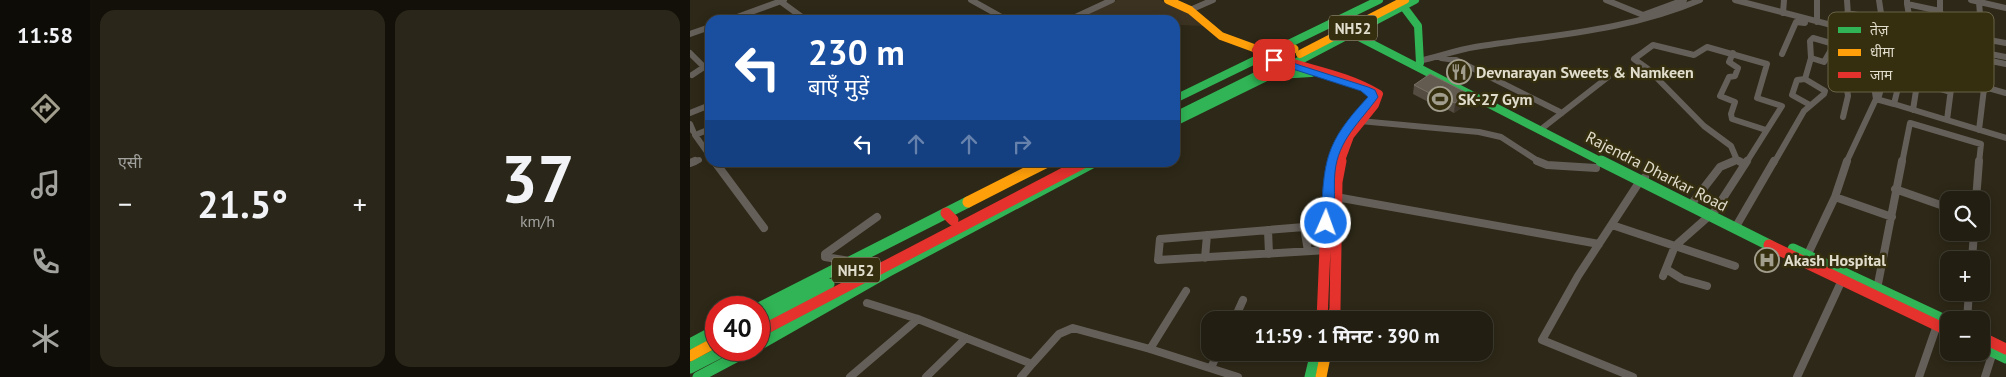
<!DOCTYPE html>
<html lang="hi">
<head>
<meta charset="utf-8">
<style>
	body { margin:0; font-family:"PT Sans","Noto Sans Devanagari",sans-serif; background:#2a271a; color:#f1f3f6; height:100vh; display:flex; flex-direction:column; font-size:19px; white-space:nowrap }
	* { box-sizing:border-box; margin:0 }
	p { font-size:16px; color:#a2a29f }
	.icon { flex:none; width:28px; height:28px; fill:none; stroke:currentColor; stroke-width:2; stroke-linecap:round; stroke-linejoin:round }
	.map { position:relative; flex:1; overflow:hidden }
	.sheet { display:flex; flex-direction:column; gap:10px; padding:10px; background:#131009; width:600px }
	.sheet>* { flex:none }
	.guide { position:absolute; left:15px; top:15px; width:475px; height:152px; border-radius:15px; box-shadow:0 2px 12px #0003,0 0 0 1px #3f3c31; background:#1a4fa0; color:#fff; overflow:hidden }
	.fabs { position:absolute; left:1250px; top:191px; display:grid; gap:10px }
	.fabs a { display:grid; place-items:center; width:50px; height:50px; border-radius:10px; background:#221e11; box-shadow:0 2px 12px #0003,0 0 0 1px #3f3c31; font-size:25px }
	.speed { position:absolute; left:15px; top:296px; display:flex; gap:10px; font-size:25px; font-weight:700; text-align:center }
	.speed>* { display:grid; place-content:center; width:65px; height:65px; border-radius:50%; background:#221e11; box-shadow:0 2px 12px #0003,0 0 0 1px #3f3c31; line-height:1 }
	.speed .limit { border:8px solid #d22; background:#fff; color:#111 }
	.pin { position:absolute; display:grid; place-items:center; width:42px; height:42px; color:#fff; margin:-21px; border-radius:10px; box-shadow:0 2px 8px #0006 }
	.me { position:absolute; width:55px; margin:-28px; rotate:2deg; stroke-linejoin:round; filter:drop-shadow(0 0 4px #0008) }
	.turn { display:flex; align-items:center; gap:18px; height:105px; padding:0 20px; font-size:22px }
	.turn .icon { width:65px; height:65px; stroke-width:2.5 }
	.turn b { display:block; font-size:35px; line-height:42px }
	.lanes { display:flex; align-items:center; height:48px; padding:0 20px; background:#0003; justify-content:center; gap:25px; direction:ltr }
	.lanes .off { opacity:.35 }
	.big { font-size:38px; font-weight:700; line-height:1.1 }
	.sheet .tile { flex:1; display:flex; flex-direction:column; justify-content:center; gap:8px; min-width:0; padding:0 18px; border-radius:15px; background:#2a271a }
	.sheet .dial { align-items:center; gap:0 }
	.dial b { font-size:65px; line-height:1 }
	.heat { display:flex; justify-content:space-between; align-items:center; font-size:28px; direction:ltr }
	.sheet .tiles { flex:1; display:grid; gap:10px; grid-template-columns:repeat(2,1fr) }
	.trip { position:absolute; left:511px; top:311px; width:292px; height:50px; border-radius:15px; background:#221e11; box-shadow:0 2px 12px #0003,0 0 0 1px #3f3c31; font-weight:700; line-height:50px; text-align:center }
	main { display:flex; flex:1; min-height:0 }
	.dock { display:flex; flex-direction:column; width:90px; justify-content:space-around; align-items:center; background:#0e0c07; color:#a2a29f }
	.dock .icon { width:35px; height:35px }
	.dock .current { color:#a29e8d }
	.dock b { font-size:22px; color:#f1f3f6 }
	.map>svg:first-child { display:block }
	.commercial { fill:#3b3222 }
	.lines { fill:none; stroke-linecap:round; stroke-linejoin:round }
	.street-far1 { stroke:#655f59; stroke-width:6 }
	.street { stroke:#655f59; stroke-width:8 }
	.fast-far1 { stroke:#30b455; stroke-width:8 }
	.fast { stroke:#30b455; stroke-width:11 }
	.slow-far1 { stroke:#ff9f0a; stroke-width:8 }
	.slow { stroke:#ff9f0a; stroke-width:11 }
	.jam-far1 { stroke:#e5322d; stroke-width:8 }
	.jam { stroke:#e5322d; stroke-width:11 }
	.slow-bridge { stroke:#ff9f0a; stroke-width:9 }
	.wall { fill:#544b41 }
	.shaded-wall { fill:#3e362a }
	.building { fill:#635b50; stroke:#776f64 }
	.route { fill:#1a73e8; stroke:#114b97 }
	.labels { text-anchor:middle; dominant-baseline:central; stroke-width:5; stroke-linejoin:round; paint-order:stroke }
	.shield { fill:#352e0f; stroke:#ada893; stroke-width:1 }
	.shield-label { font-size:15px; font-weight:bold; fill:#e1ddcc }
	.poi-label { font-size:16px; font-weight:bold; fill:#e1ddcc; stroke:#352e0f; text-anchor:start }
	.street-label { font-size:16px; fill:#e1ddcc; stroke:#352e0f }
	.key { fill:#352e0f; stroke:#696348; stroke-width:1 }
	.key-label { font-size:14px; fill:#e1ddcc }
</style>
</head>
<body>
<main>
<nav class="dock">
<b>11:58</b>
<svg class="icon current" aria-label="directions" viewBox="0 0 24 24"><path d="M12 3l9 9-9 9-9-9zM9 14v-3h6M13 9l2 2-2 2"/></svg>
<svg class="icon" aria-label="music" viewBox="0 0 24 24"><path d="M9 18V5l10-2v13"/><circle cx="6" cy="18" r="3"/><circle cx="16" cy="16" r="3"/></svg>
<svg class="icon" aria-label="phone" viewBox="0 0 24 24"><path d="M5 4h4l2 5-3 2q2 4 5 5l2-3 5 2v4C11 20 4 13 5 4z"/></svg>
<svg class="icon" aria-label="climate" viewBox="0 0 24 24"><path d="M12 3v18M4 7l16 10M4 17L20 7"/></svg>
</nav>
<section class="sheet">
<div class="tiles">
<div class="tile"><p>एसी</p>
<div class="heat"><a>−</a><b class="big">21.5°</b><a>+</a></div>
</div>
<div class="tile dial"><b>37</b><p>km/h</p></div>
</div>
</section>
<div class="map">
<svg width="1316" height="377" viewBox="0 0 1316 377">
	<rect width="100%" height="100%" fill="#2d2817"/>
	<path class="commercial" d="M427 0H471L497 12 513 26 490 25 485 28V20H385Z"/>
	<g class="lines">
		<path class="street-far1" d="M281 0 317 20
			M916 0 953 15 994 0
			M1045 0 1203 41 1316 64
			M1127 0V22
			M1189 0 1192 20
			M1250 0V11
			M1281 0 1316 8
			M90 1 116 20
			M1289 2 1292 39
			M1217 4 1221 26
			M500 10 523 0
			M1093 13 1094 0
			M1157 13 1256 32 1250 11 1217 4V0
			M39 20 94 0
			M379 20 422 0
			M0 34 20 27
			M1180 43 1201 48
			M1156 44 1159 30 1157 0
			M1275 49 1316 57
			M1260 52 1256 32 1316 43
			M0 53 14 67 2 75
			M1043 53 1039 62 1048 68 1045 76 1039 77 1030 96 1045 102 1041 114 1042 119 1076 130
			M1179 53 1228 67
			M1092 54 1106 22 1115 23
			M1231 57 1264 66
			M751 58 766 60 872 113
			M1121 58 1120 41 1123 38 1144 44
			M729 61C748 57 766 50 785 47 862 35 937 31 1010 0
			M1214 63 1204 104 1316 138
			M1263 78 1316 93
			M1227 82 1260 92
			M1186 98 1189 96 1203 44
			M1186 99 1204 104
			M1120 105 1102 95 1107 80 1115 79 1121 58 1134 62 1145 43 1162 46 1168 54 1156 82 1158 96 1153 117
			M1223 110 1232 52
			M0 113 20 105
			M1257 120 1265 58
			M670 121 789 132 811 137 851 163
			M0 124 3 131
			M20 129 5 135 20 156
			M850 130 918 77
			M1289 130 1297 64
			M1 163 9 160
			M1041 163 1047 160
			M1051 163 1047 160 1041 146 1014 126 958 69 944 59 963 45 1004 55 1017 47 1077 64 1067 98 1092 106 1056 163
			M1084 163 1114 111 1134 94 1135 91 1115 79
			M1156 163 1186 99 1179 53 1180 39
			M1212 163 1220 123 1291 144 1289 163"/>
		<path class="street" d="M847 161 857 165 906 168
			M1049 161 1054 164
			M25 162 74 228
			M332 162 343 169
			M0 163 5 161
			M1205 189 1259 208
			M646 197 909 244
			M1145 197 1202 217
			M1286 200 1289 161
			M1003 202 1030 167 1044 161
			M1024 212 1057 161
			M1048 223 1084 161
			M922 225 1045 266
			M578 230 579 254
			M618 251 614 227 470 239 468 260 638 250
			M1117 256 1145 197 1157 161
			M515 258 517 235
			M1282 260 1284 232
			M160 261 135 257V254L187 217
			M976 269 992 279 1017 286
			M973 276 985 246 1019 216
			M1187 289 1212 161
			M177 303 228 319 342 364 369 334 383 328 460 349 548 377
			M544 320 553 300
			M1277 320 1279 292
			M460 349 496 291
			M521 368 528 352
			M160 377 228 319
			M236 377 276 338
			M331 377 342 364
			M943 377 852 340 888 276 950 181 955 177
			M1107 377 1152 280
			M1229 377 1247 325
			M1295 377 1303 352"/>
		<path class="fast-far1" d="M713 6 728 26 730 63 728 67
			M663 34 914 163
			M588 75 621 73
			M485 99 689 0
			M485 116 584 67
			M485 122 603 64 725 0"/>
		<path class="fast" d="M911 161 1079 245
			M1103 249 1259 322
			M69 308 278 202
			M69 320 139 284
			M0 344 26 330
			M69 345 197 272 404 162
			M1291 346 1316 358
			M0 368 35 350
			M8 377 59 350
			M620 377 626 352"/>
		<path class="slow-far1" d="M478 0 500 10 531 36 572 51
			M610 54 715 0"/>
		<path class="slow" d="M278 202 357 162
			M0 356 26 342
			M631 377 636 352"/>
		<path class="jam-far1" d="M566 50C606 68 651 71 689 94L685 105 660 136 650 163
			M644 163 654 133"/>
		<path class="jam" d="M256 213 263 220
			M1079 245 1259 331
			M632 320 637 201 644 161
			M642 320 645 309 647 182 651 161
			M69 332 395 162
			M1291 337 1316 349"/>
		<path class="slow-bridge" d="M576 62 604 49"/>
	</g>
	<path class="wall" d="M763 68 776 72 768 76 762 72Z
		M724 85 779 94 778 103 764 113 751 106 748 107 723 94Z"/>
	<path class="shaded-wall" d="M777 68 776 72 768 76V72Z
		M779 94 778 103 764 113 765 103Z
		M752 97 751 106 748 107 749 98Z"/>
	<path class="building" d="M771 64 777 68 768 72 763 68Z
		M740 74 779 94 765 103 752 97 749 98 724 85Z"/>
	<path class="route" d="M581 58H587L678 87 685 90 688 97C670 122 648 140 645 172 643 187 647 214 641 226L636 227 631 223C634 160 634 144 678 97L671 91 581 62Z"/>
	<defs>
		<symbol id="restaurant-ring" viewBox="-11 -11 22 22"><circle r="9.5" fill="#352e0f" stroke="#a29e8d" stroke-width="1.5"/><path d="M-5-6h1v4h1v-4h1v4h1v-4h1v5L-1.5 .5V6h-2V.5L-5-1ZM5-6V6H3V1.5H1.5Q1.5-4 5-6Z" fill="#a29e8d"/></symbol>
		<symbol id="stadium-ring" viewBox="-11 -11 22 22"><circle r="9.5" fill="#352e0f" stroke="#a29e8d" stroke-width="1.5"/><path d="M0-5a6.5 5 0 1 0 0 10a6.5 5 0 1 0 0-10ZM-3.5-1.8h7v3.6h-7Z" fill="#a29e8d"/></symbol>
		<symbol id="hospital-ring" viewBox="-11 -11 22 22"><circle r="9.5" fill="#352e0f" stroke="#a29e8d" stroke-width="1.5"/><path d="M-5-5h3v3.5h4V-5h3V5h-3V1.5h-4V5h-3Z" fill="#a29e8d"/></symbol>
	</defs>
	<g fill-rule="evenodd">
		<use href="#restaurant-ring" x="755" y="58" width="28" height="28"/>
		<use href="#stadium-ring" x="736" y="85" width="28" height="28"/>
		<use href="#hospital-ring" x="1063" y="246" width="28" height="28"/>
	</g>
	<g class="labels">
		<g class="shield">
			<rect x="639" y="15.5" width="48" height="25" rx="4"/>
			<rect x="142" y="257.5" width="48" height="25" rx="4"/>
		</g>
		<g class="shield-label">
			<text x="663" y="28">NH52</text>
			<text x="166" y="270">NH52</text>
		</g>
		<g class="poi-label">
			<text x="786" y="72">Devnarayan Sweets &amp; Namkeen</text>
			<text x="768" y="99">SK-27 Gym</text>
			<text x="1094" y="260">Akash Hospital</text>
		</g>
		<g class="street-label">
			<text transform="translate(967 171) rotate(27)">Rajendra Dharkar Road</text>
		</g>
	</g>
	<rect x="1138" y="12" width="166" height="80" rx="8" class="key"/>
	<rect x="1148" y="27" width="23" height="6" fill="#30b455"/>
	<rect x="1148" y="49" width="23" height="7" fill="#ff9f0a"/>
	<rect x="1148" y="72" width="23" height="6" fill="#e5322d"/>
	<g class="key-label">
		<text x="1180" y="35">तेज़</text>
		<text x="1180" y="57">धीमा</text>
		<text x="1180" y="80">जाम</text>
	</g>
</svg>
<div class="fabs">
<a><svg class="icon" aria-label="search" viewBox="0 0 24 24"><circle cx="10" cy="10" r="6"/><path d="M15 15l6 6"/></svg></a>
<a>+</a>
<a>−</a>
</div>
<div class="speed"><div class="limit">40</div></div>
<div class="pin" style="left:584px;top:60px;background:#d93025"><svg class="icon" aria-label="arrive" viewBox="0 0 24 24"><path d="M6 21V4h12l-3 4 3 4H6"/></svg></div>
<svg class="me" style="left:636px;top:223px" viewBox="-20 -20 40 40"><circle r="17" fill="#1a73e8" stroke="#fff" stroke-width="3"/><path d="M0-11L8 9 0 5-8 9z" fill="#fff"/></svg>
<div class="trip">11:59 · 1 मिनट · 390 m</div>
<div class="guide">
<div class="turn"><svg class="icon" aria-label="left" viewBox="0 0 24 24"><path d="M17 20v-9H6M10 6l-5 5 5 5"/></svg><div><b>230 m</b>बाएँ मुड़ें</div></div>
<div class="lanes"><svg class="icon" aria-label="left" viewBox="0 0 24 24"><path d="M17 20v-9H6M10 6l-5 5 5 5"/></svg><svg class="icon off" aria-label="ahead" viewBox="0 0 24 24"><path d="M12 20V5M6 11l6-6 6 6"/></svg><svg class="icon off" aria-label="ahead" viewBox="0 0 24 24"><path d="M12 20V5M6 11l6-6 6 6"/></svg><svg class="icon off" aria-label="right" viewBox="0 0 24 24"><path d="M7 20v-9h11M14 6l5 5-5 5"/></svg></div>
</div>
</div>
</main>
</body>
</html>
